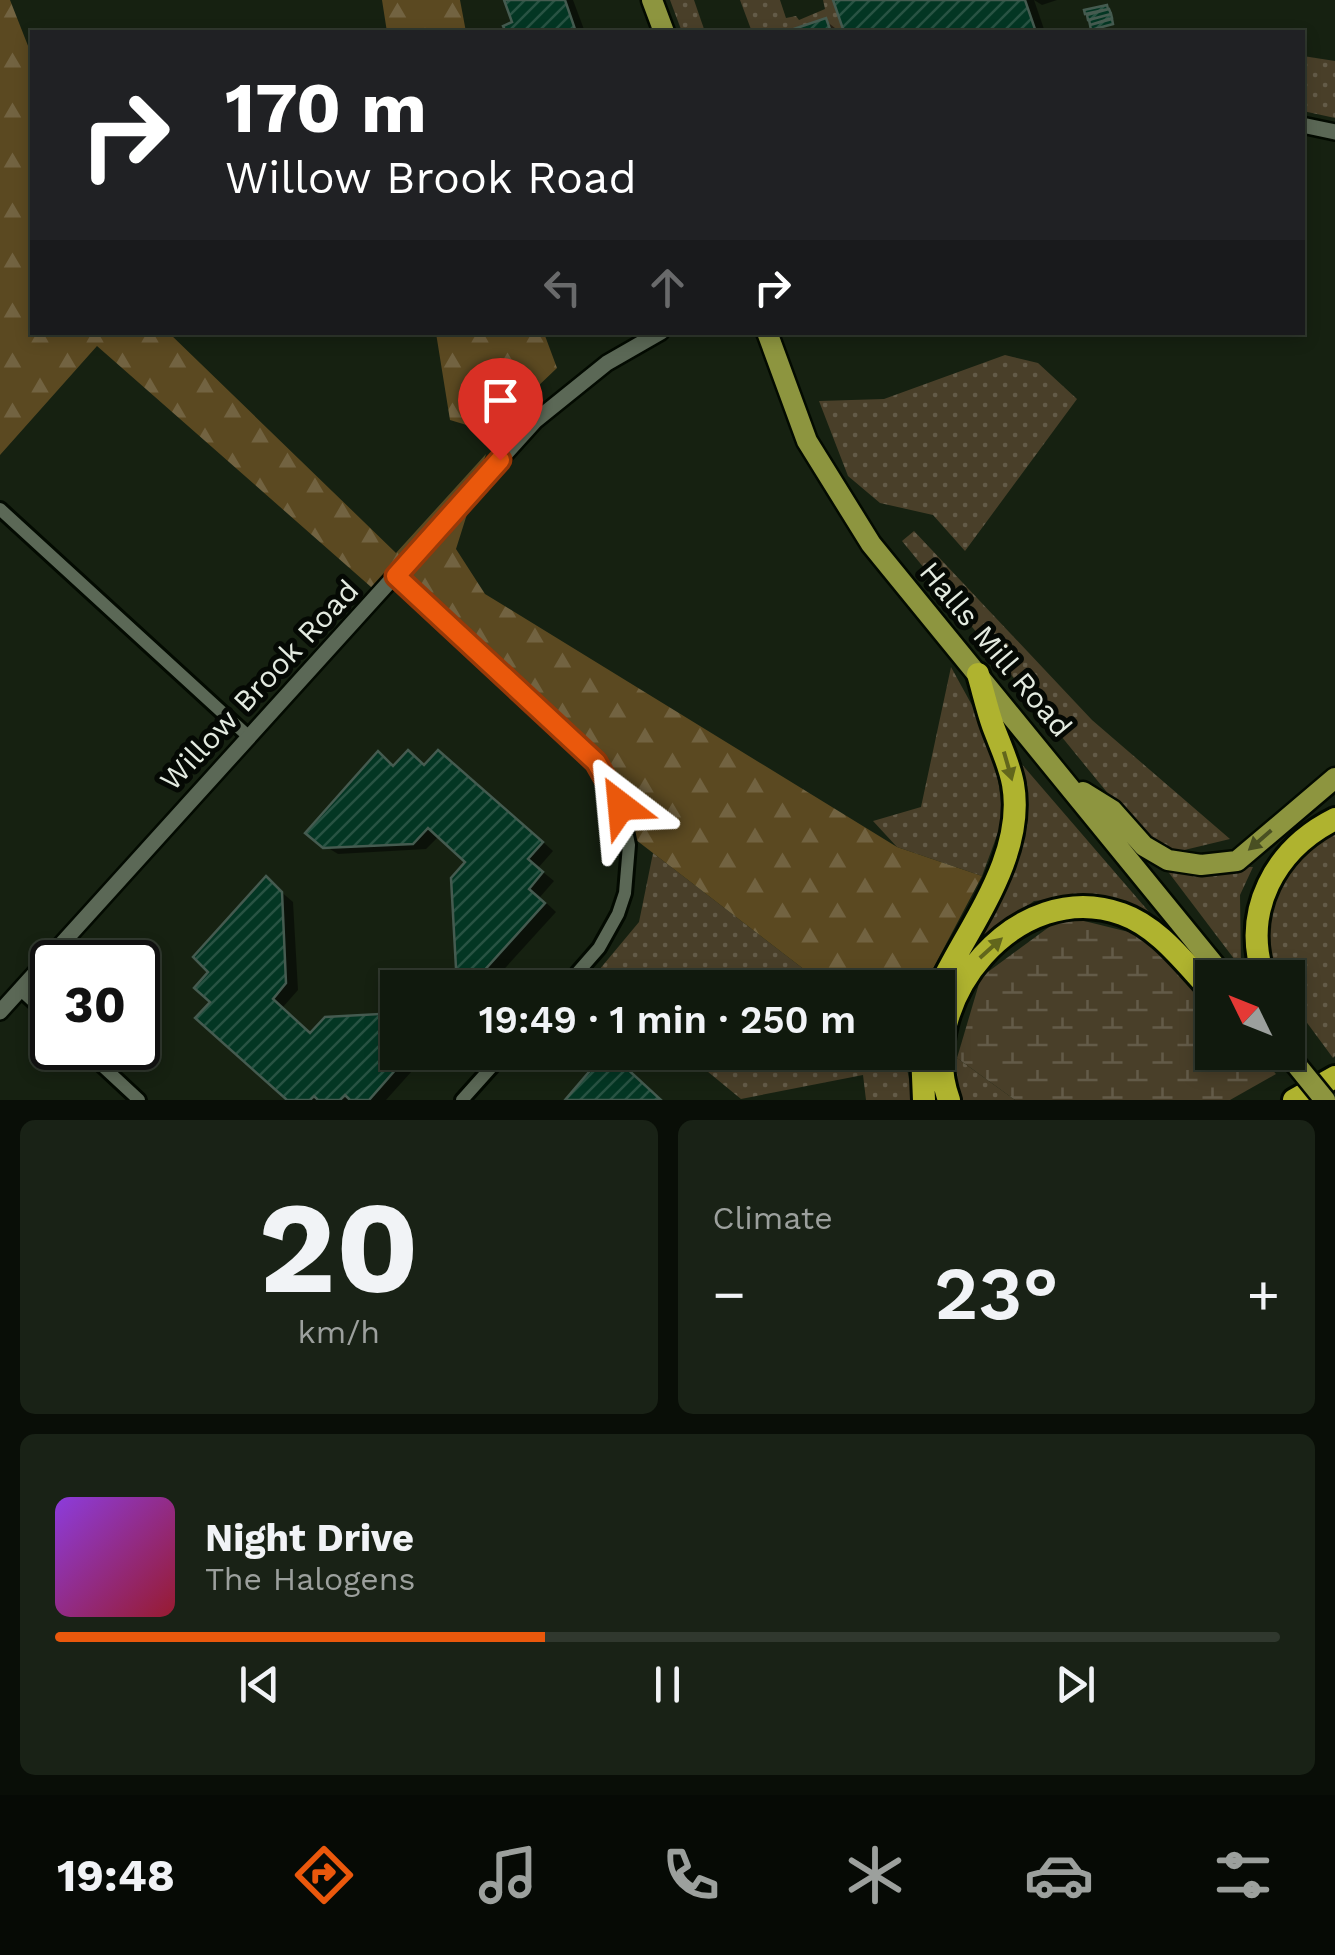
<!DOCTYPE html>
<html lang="en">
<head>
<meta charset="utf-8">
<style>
	body { margin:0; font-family:"Work Sans",sans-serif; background:#192216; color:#f1f3f6; height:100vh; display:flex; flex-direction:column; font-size:38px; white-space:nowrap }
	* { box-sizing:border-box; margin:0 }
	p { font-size:32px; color:#9ca09d }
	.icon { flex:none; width:55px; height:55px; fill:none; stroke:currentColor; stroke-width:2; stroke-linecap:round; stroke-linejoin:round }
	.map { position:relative; height:1100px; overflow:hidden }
	.drawer { display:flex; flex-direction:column; gap:20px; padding:20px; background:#090e07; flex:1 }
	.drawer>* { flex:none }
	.top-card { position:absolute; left:30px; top:30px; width:1275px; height:305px; border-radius:0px; box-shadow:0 5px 15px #0003,0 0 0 2px #30382e; background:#202124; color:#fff; overflow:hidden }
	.needle { width:65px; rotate:313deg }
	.buttons { position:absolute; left:1195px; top:960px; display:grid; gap:20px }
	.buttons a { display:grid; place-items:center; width:110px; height:110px; border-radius:0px; background:#10190d; box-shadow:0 5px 15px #0003,0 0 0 2px #30382e; font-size:50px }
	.speed { position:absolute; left:30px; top:940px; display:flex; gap:20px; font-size:50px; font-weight:700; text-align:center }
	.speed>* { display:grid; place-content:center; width:130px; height:130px; border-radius:50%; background:#10190d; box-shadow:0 5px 15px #0003,0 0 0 2px #30382e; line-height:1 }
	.speed .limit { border:5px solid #111; border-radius:15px; background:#fff; color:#111 }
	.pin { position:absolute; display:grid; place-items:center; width:85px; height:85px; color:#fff; margin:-102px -42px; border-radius:50% 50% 50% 0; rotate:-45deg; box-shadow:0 0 10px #0007 }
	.pin .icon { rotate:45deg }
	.me { position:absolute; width:110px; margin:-55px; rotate:331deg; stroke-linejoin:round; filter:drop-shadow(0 0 8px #0008) }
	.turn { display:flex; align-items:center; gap:35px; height:210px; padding:0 30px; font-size:45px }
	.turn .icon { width:130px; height:130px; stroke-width:2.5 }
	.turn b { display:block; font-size:70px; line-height:85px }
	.lanes { display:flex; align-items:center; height:95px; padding:0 30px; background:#0003; justify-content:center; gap:50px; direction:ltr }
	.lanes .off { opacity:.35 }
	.big { font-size:75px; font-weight:600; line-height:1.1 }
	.drawer .widget { flex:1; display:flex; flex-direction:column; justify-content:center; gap:15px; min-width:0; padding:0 35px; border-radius:15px; background:#192216 }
	.drawer .dial { align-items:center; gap:0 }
	.dial b { font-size:130px; line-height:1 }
	.song { display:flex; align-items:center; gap:30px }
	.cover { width:120px; height:120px; border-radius:15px; background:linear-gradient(135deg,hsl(270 70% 55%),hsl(350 70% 35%)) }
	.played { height:10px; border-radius:5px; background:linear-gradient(90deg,#ea580c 40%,#30382e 40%) }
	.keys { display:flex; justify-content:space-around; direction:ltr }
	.heat { display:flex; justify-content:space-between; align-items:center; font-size:55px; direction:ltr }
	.drawer .tiles { flex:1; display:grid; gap:20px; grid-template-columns:1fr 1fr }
	.widget:last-child { grid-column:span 2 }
	.trip { position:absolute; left:380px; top:970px; width:575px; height:100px; border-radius:0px; background:#10190d; box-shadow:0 5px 15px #0003,0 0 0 2px #30382e; font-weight:600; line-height:100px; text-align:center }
	.menu { display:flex; height:160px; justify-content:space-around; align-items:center; background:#060a05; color:#9ca09d }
	.menu .icon { width:70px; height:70px }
	.menu .selected { color:#ea580c }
	.menu b { font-size:45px; color:#f1f3f6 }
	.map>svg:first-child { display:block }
	.green { fill:url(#green-dots) }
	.forest { fill:url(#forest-firs) }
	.wetland { fill:url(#wetland-marsh) }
	.shadow { fill:#0007 }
	.building { fill:url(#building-hatch); stroke:#455b50; stroke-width:2.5 }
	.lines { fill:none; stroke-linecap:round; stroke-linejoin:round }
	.minor-casing { stroke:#030a01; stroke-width:18 }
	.tertiary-casing { stroke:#030a01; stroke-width:20 }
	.primary-casing { stroke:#030a01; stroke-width:25 }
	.motorway-casing { stroke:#030a01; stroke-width:28 }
	.minor { stroke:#5b6856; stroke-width:12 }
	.tertiary { stroke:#5b6856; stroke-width:15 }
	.primary { stroke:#8d953f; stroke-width:20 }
	.motorway { stroke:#afb32f; stroke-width:22 }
	.primary-bridge-casing { stroke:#030a01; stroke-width:25; stroke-linecap:butt }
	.primary-bridge { stroke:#8d953f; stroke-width:20 }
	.oneway { fill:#62661c }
	.oneway2 { fill:#494f22 }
	.route-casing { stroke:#983908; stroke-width:25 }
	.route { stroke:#ea580c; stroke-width:18 }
	.labels { text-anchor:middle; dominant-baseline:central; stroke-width:10; stroke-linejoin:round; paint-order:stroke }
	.street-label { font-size:30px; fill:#e3eae0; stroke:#050904 }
</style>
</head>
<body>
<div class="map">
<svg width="1335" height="1100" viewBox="0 0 1335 1100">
	<defs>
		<pattern id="green-dots" width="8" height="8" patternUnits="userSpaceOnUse" patternTransform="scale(2.5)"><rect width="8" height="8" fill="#493f29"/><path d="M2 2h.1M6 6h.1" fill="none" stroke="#635b48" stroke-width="1.8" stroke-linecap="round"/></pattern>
		<pattern id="forest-firs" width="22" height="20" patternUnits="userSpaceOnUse" patternTransform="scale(2.5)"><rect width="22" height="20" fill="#5b4921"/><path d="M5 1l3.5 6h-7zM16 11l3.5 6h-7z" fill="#726341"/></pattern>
		<pattern id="wetland-marsh" width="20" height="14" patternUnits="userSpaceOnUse" patternTransform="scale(2.5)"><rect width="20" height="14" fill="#493f29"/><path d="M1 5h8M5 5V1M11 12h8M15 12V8" fill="none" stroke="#635b48"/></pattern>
		<pattern id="building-hatch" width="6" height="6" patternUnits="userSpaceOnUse" patternTransform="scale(2.5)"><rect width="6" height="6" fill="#033623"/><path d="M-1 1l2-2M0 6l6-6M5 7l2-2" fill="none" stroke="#285343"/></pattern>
	</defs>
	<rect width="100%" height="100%" fill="#162111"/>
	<path class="green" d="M670 0H694L705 32H682Z
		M740 0H780L786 18 796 16 799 20 825 9 823 0H833L844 32H831L826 19 785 32H752Z
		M1303 56 1335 61V118L1303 111Z
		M1005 355 1038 363 1077 399 965 551 933 515 880 503 848 476 819 401 884 399Z
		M914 531 1092 720 1230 839 1172 853 1132 823 902 541Z
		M951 667 990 738 999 786 1003 819 982 876 897 847 873 821 921 807Z
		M1019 761 1156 920 1086 895 1034 901 962 955 1023 804Z
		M1335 827V1056L1333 1058 1288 997V978L1276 977 1269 957 1266 915 1295 859Z
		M653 853 827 987 608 988 594 976 639 922Z
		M1163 865 1253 867 1240 895 1241 968Z
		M685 1053H904L913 1100H866L863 1075 741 1099Z
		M957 1058 1015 1100H957L946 1066Z"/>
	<path class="forest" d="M0 0H10L32 56V332L169 333 396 553 486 454 456 549 485 594 897 847 982 876 928 978 926 987H827L627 833 598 760 399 574 379 594 97 346 0 455Z
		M382 0H460L466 32H387Z
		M436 333H544L557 368 490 432 450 420Z"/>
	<path class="wetland" d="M1064 916 1157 939 1212 1002V1052L1257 1053 1276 1074 1230 1100H1015L957 1058 981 977Z"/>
	<path class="shadow" d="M508 0H573L585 32H508L506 27 515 24Z
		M836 0H1057L1042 5 1034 0 1045 32H847Z
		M826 21 840 32H792Z
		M409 753 426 766 439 753 451 760 553 851 538 868 554 881 540 897 556 912 487 988 474 982 459 967 468 862 440 835 426 849 338 854 325 846 378 755 396 767Z
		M266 879 293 902 298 990 283 1007 312 1034 398 1052H429L386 1100H291L214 1001 212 972Z"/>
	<path class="building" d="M504 0H565L576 32H506L503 26 512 22Z
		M833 0H1025L1036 32H844Z
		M1107 5 1108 9 1085 14 1084 10Z
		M1109 9 1111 14 1088 20 1087 15Z
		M1111 14 1112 18 1090 25 1089 20Z
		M826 18 831 32H785Z
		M1112 19 1113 24 1091 30 1090 25Z
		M408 750 424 765 438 750 543 842 528 859 543 872 529 889 545 903 472 984 456 968 451 878 465 862 428 828 413 844 323 848 305 833 378 751 393 766Z
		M266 876 282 892 286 983 273 999 310 1033 325 1017 398 1013V1052H411L369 1100H350L345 1095 340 1100H318L314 1096 310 1100H287L195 1018 210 1002 194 988 208 972 193 957Z
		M606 1052H609L661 1100H565Z"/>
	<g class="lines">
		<defs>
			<path id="minor" d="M0 509 248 736
				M396 576 596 761 621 806 629 845 625 893 618 914 599 948 564 988
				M20 989 52 1019
				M83 1048 139 1100
				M462 1100 505 1052"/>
			<path id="tertiary" d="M1302 125 1335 132
				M0 1012 535 421 607 363 661 332"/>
			<path id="primary" d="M652 0 664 32
				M767 332 807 441 871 544 1225 978
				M1083 792 1112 810 1144 846 1168 860 1201 865 1237 861 1335 778"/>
			<path id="motorway" d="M1264 978C1241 911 1275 849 1335 819
				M938 990C967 928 1026 857 1013 784 1009 763 1000 745 993 726 987 709 983 691 978 674
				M922 1052 924 1100
				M949 1100C913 1001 1018 876 1122 914 1156 926 1181 958 1204 983L1212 986
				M1294 1100 1335 1077"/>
		</defs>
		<use href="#minor" class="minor-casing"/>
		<use href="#tertiary" class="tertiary-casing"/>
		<use href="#primary" class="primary-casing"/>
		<use href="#motorway" class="motorway-casing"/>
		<use href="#minor" class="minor"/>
		<use href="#tertiary" class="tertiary"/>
		<use href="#primary" class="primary"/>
		<use href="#motorway" class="motorway"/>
		<defs>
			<path id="primary-bridge" d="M1286 1052 1325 1100"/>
		</defs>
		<use href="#primary-bridge" class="primary-bridge-casing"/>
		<use href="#primary-bridge" class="primary-bridge"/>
	</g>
	<defs><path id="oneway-solid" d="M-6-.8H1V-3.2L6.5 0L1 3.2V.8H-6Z" transform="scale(2.5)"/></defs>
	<g class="oneway">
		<use href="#oneway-solid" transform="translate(1008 766) rotate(74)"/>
		<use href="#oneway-solid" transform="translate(991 948) rotate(-42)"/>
	</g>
	<use class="oneway2" href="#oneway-solid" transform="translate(1260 840) rotate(139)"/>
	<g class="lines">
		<defs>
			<path id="route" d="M500 460 396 576 596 762 621 806"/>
		</defs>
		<use href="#route" class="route-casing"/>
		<use href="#route" class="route"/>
	</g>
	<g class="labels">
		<g class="street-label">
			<text transform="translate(996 649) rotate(50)">Halls Mill Road</text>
			<text transform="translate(259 685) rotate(-47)">Willow Brook Road</text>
		</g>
	</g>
</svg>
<div class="buttons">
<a><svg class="needle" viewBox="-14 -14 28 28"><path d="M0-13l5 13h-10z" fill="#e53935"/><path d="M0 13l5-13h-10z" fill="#9ca09d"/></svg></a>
</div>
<div class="speed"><div class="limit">30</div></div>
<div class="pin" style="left:500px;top:460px;background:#d93025"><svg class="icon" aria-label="arrive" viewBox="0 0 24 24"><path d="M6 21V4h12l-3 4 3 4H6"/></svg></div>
<svg class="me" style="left:621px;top:806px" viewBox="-20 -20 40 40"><path d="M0-17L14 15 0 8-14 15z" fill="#ea580c" stroke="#fff" stroke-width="4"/></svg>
<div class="trip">19:49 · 1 min · 250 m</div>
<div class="top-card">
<div class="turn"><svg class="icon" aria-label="right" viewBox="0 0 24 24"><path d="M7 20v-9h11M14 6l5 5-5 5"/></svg><div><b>170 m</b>Willow Brook Road</div></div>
<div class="lanes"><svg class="icon off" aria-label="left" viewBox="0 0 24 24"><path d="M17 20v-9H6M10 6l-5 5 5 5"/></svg><svg class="icon off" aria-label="ahead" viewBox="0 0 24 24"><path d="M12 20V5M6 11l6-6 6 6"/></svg><svg class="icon" aria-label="right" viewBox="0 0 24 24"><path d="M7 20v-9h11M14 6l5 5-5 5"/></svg></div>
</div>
</div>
<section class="drawer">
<div class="tiles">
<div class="widget dial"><b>20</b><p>km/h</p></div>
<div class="widget"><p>Climate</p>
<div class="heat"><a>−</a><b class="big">23°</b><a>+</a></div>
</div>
<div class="widget">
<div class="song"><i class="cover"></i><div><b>Night Drive</b><p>The Halogens</p></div></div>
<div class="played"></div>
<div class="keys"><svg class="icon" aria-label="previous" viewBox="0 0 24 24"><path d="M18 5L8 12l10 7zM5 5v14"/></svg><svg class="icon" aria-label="pause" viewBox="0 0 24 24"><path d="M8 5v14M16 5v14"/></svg><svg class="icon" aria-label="next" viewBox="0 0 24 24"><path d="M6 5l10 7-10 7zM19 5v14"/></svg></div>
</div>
</div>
</section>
<nav class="menu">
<b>19:48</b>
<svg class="icon selected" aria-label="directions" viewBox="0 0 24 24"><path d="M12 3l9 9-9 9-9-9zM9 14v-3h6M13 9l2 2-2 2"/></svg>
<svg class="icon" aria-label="music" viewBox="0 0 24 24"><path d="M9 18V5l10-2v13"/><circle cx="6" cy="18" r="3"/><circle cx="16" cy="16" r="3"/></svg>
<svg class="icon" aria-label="phone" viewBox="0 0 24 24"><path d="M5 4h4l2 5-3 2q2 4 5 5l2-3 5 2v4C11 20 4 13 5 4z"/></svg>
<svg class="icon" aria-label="climate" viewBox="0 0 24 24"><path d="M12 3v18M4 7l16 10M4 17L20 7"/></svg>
<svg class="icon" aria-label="car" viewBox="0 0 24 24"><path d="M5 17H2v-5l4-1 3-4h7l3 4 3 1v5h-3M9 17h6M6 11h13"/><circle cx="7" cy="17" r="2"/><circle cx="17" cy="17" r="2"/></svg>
<svg class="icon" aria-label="filters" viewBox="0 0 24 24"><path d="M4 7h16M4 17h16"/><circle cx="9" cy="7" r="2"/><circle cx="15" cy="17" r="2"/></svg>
</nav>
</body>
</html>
